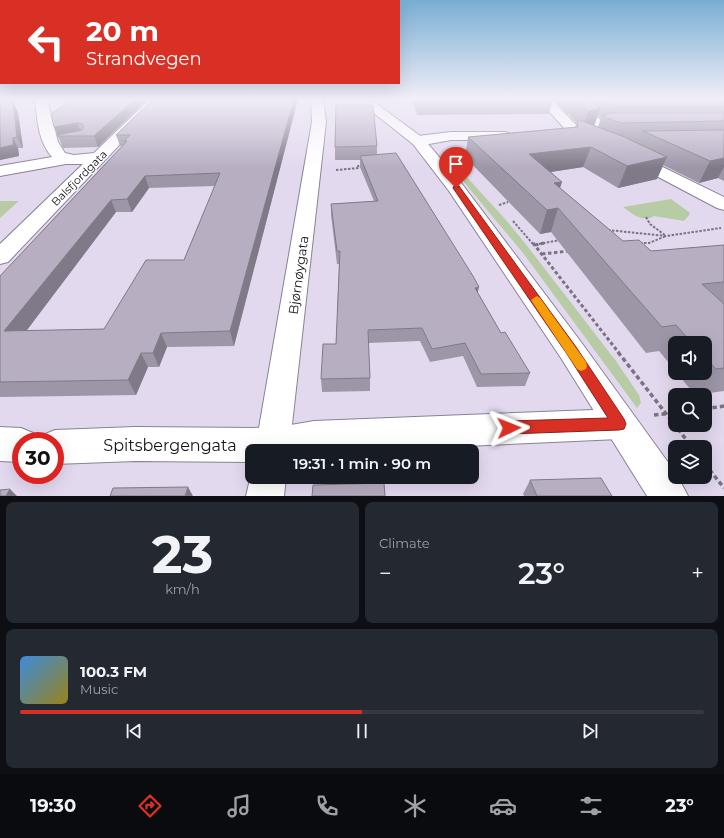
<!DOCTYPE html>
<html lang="en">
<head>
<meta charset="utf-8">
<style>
	body { margin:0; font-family:Montserrat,sans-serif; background:#242831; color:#f1f3f6; height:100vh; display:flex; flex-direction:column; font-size:15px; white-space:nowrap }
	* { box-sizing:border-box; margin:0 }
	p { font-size:13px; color:#9ea1a6 }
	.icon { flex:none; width:22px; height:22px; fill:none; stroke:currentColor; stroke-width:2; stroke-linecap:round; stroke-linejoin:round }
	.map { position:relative; height:496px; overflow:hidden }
	.drawer { display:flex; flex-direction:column; gap:6px; padding:6px; background:#0d0f14; flex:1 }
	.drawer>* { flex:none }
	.hud { position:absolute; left:0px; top:0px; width:400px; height:84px; box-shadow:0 4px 16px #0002; background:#d93025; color:#fff; overflow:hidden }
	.tools { position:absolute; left:668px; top:336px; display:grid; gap:8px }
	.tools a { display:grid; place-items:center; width:44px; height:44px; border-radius:8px; background:#171b24; box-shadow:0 4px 16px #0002; font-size:20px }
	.speed { position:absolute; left:12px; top:432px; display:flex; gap:8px; font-size:20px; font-weight:700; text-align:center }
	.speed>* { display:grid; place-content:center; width:52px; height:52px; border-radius:50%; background:#171b24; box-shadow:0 4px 16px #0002; line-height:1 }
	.speed .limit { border:6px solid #d22; background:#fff; color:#111 }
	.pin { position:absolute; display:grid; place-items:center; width:34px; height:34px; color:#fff; margin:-41px -17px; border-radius:50% 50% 50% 0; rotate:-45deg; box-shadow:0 0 4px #0007 }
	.pin .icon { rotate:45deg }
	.me { position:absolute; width:44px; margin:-22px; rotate:88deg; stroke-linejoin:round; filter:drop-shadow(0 0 3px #0008) }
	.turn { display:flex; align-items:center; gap:14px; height:84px; padding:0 20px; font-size:18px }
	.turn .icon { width:52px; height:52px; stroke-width:2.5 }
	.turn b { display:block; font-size:28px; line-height:34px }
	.big { font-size:30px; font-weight:600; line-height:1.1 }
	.drawer .card { flex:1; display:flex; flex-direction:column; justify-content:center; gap:6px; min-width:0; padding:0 14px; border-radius:8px; background:#242831 }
	.drawer .dial { align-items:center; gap:0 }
	.dial b { font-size:52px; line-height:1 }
	.song { display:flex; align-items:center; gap:12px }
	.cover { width:48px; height:48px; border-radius:6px; background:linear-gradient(135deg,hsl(210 70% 55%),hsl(50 70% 35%)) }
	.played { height:4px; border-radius:2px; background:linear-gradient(90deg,#d93025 50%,#363941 50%) }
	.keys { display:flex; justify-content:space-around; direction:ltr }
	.heat { display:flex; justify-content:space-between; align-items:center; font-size:22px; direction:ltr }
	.drawer .tiles { flex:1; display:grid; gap:6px; grid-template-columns:1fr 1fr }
	.card:last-child { grid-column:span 2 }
	.trip { position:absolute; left:245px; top:444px; width:234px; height:40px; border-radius:8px; background:#171b24; box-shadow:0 4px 16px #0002; font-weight:600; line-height:40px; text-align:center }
	.menu { display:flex; height:64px; justify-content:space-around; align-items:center; background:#090b0e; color:#9ea1a6 }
	.menu .icon { width:28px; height:28px }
	.menu .current { color:#d93025 }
	.menu b { font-size:18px; color:#f1f3f6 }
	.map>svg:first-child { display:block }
	.green { fill:#b7cca4 }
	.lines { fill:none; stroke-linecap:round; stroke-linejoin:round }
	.service-casing { stroke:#8a8195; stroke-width:2 }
	.minor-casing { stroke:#8a8195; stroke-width:2 }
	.tertiary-casing { stroke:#8a8195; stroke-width:2 }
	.path-far2 { stroke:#7a7482; stroke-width:2; stroke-dasharray:2.5 1.5; stroke-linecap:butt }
	.path-far1 { stroke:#7a7482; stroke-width:3; stroke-dasharray:3.5 2.5; stroke-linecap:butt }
	.path { stroke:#7a7482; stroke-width:3.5; stroke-dasharray:4.5 3; stroke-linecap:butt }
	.service { fill:#fff; fill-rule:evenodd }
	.minor { fill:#fff; fill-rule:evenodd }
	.tertiary { fill:#fff; fill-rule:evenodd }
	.wall { fill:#9d96a7; fill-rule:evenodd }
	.shaded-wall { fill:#807a88 }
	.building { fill:#b7aec2; stroke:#807a88; fill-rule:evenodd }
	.route { fill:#d93025; stroke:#8d1f18 }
	.slow { fill:#f59e0b }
	.labels { text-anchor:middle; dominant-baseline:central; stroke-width:3; stroke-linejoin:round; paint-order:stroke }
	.far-street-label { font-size:11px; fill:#17141b; stroke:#fff }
	.street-label { font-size:13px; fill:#17141b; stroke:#fff }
	.near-street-label { font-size:16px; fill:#17141b; stroke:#fff }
</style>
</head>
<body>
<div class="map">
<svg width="724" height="496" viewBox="0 0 724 496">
	<rect width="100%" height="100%" fill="#e3d9ef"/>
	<path class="green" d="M443 151 506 220 528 247 616 361 639 395 641 403 637 408 523 253 443 157Z
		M671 199 689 212 690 214 684 221 654 216C643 223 632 214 623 207Z
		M0 201H19L0 218Z"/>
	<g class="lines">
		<defs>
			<path id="service" d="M566 99H576L608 126 609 128 608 130H600Z"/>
			<path id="minor" d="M35 99H47L58 142 65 153 74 155 94 153 150 99H163L8 262 0 264V244L83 164H66L0 176V166L52 157C38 141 37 119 35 99Z
				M538 99H551L583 132 585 135 583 138H573Z
				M451 132H504L509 133 511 136 509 139 504 140H451L418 146 413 144 410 141 413 138 418 136Z
				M634 153 724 197V210L717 208 628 161 626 158 628 155Z
				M619 409 631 413 636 424 631 435 619 439 357 451H252V462L135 461 55 464V441H40L43 435 55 430 135 427 273 428 314 421Z
				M0 427 21 428 33 433 37 441H21V462L0 461Z"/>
			<path id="tertiary" d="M311 99H323L326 122 289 451H255L312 122Z
				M356 99H370L423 138 462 184 581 342 675 472V477H678L688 496H647L561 358 449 191 413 144Z
				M252 471V477H286L284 496H246Z"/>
		</defs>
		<use href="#service" class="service-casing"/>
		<use href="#minor" class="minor-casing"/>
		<use href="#tertiary" class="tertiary-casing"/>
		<path class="path-far2" d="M336 170 359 168 358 166 363 165
			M499 205 508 202
			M646 217 650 224 666 236
			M513 221 533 244
			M608 230 666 236 721 228
			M640 243H649L666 236
			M539 244 560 240"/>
		<path class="path-far1" d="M533 243 619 353
			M535 245 544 243
			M542 254 569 251"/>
		<path class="path" d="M618 352 692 447
			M705 409 724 406
			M654 415 675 413
			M705 464 724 488"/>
		<use href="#service" class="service"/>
		<use href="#minor" class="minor"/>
		<use href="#tertiary" class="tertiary"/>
	</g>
	<path class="wall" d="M0 99H14V104L18 112 23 148H18L19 156 0 160Z
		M148 99 98 147 63 148 54 127Z
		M298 99 234 346 167 347 159 367H148L136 395 0 397V276L122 146H120L116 135ZM215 186 184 260 104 329 26 331 116 212H132L149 188Z
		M412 99H574L572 106 574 99H716L724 103V181L718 178 699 183 663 165 657 179 618 188 583 167 551 172 560 188 623 241 651 251 724 245V391L695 395 677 373H705V343H675V370L659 351 646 353 551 232 540 234 465 157 468 137 575 127 577 123 570 116V114H567L553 99 549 114 417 115ZM598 115 601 118 598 127 594 126Z
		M377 146V155L478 293 501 333 530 373 525 386 477 387 463 356 430 362 420 341 368 343 370 378V391L322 392 321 379 336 344 339 264H337L331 215V204L374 201 360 167V160H335V147Z
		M530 480 612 496H524L523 494Z"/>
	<path class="shaded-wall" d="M10 99H14V104L18 112 23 148 17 137Z
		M135 99H148L98 147 94 136Z
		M294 99H298L234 346 230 331Z
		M600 108 594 126 582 129 588 111Z
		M77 123 82 134 57 135 59 138 54 127Z
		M13 138 18 148 19 156 0 160V148Z
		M591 147 583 167 524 176 529 154Z
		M667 157 657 179 618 188 627 166Z
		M724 158V167L718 178 699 183 710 161Z
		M145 176 149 188 132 212 127 199Z
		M562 182 555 204 554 183Z
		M111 200 116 212 15 346 4 331Z
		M558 208 551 232 540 234 547 210Z
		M479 287 476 300 475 288Z
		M161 333 167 347 159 367 153 353Z
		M141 353 148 367 136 395 128 380Z
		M188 487 193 496H185Z
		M10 489 17 496H6Z"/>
	<path class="building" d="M0 99H10V102H13L17 137 13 138V145L0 148Z
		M69 99H135L94 136H58L57 135 82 130 84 126 82 124 77 123 54 127 51 114 70 101Z
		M153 99H294L230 331 161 333 153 353H141L128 380 0 382V276L127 141H124L130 135H116ZM220 173 184 260H146L104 329 4 331 111 200 127 199 145 176Z
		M575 99H588L600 108 588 111Z
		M604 99H716L724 103V106H614Z
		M336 105H373L377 146 335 147Z
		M611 113H724V121L621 123 602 116Z
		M577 121H582L622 136 667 157 627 166 591 147 529 154 562 182 554 183 623 241 639 240 651 251 724 245V282L702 284 724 304V368L716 369 705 357V343H692L676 325 662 327 558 208 547 210 468 137 578 127Z
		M724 130V158L710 161 643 131Z
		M396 153 473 276 479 287 475 288 501 333 505 332 530 373 481 374 465 343 432 349 422 328 368 330 370 378 321 379 323 344H336L340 251H337L331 204 378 201 360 156Z
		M601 478 612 496H537L530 480Z
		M384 483 385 496H312L313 485Z
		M188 487 185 496H110L113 488Z
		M10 489 6 496H0V490Z"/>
	<linearGradient id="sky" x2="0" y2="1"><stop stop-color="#78aed3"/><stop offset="0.59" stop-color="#f2eef8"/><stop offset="1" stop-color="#f2eef8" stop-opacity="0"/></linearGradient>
	<rect width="724" height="168" fill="url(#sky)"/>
	<path class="route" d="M454 186H459L576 347 624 419 626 424 624 429 619 430 509 434 504 432 502 428 504 423 509 421 608 418 567 354 453 188Z"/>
	<path class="slow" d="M537 296 540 298 586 362 587 366 586 369 581 371 577 369 531 300Z"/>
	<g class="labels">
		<g class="far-street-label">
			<text transform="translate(79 178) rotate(-45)">Balsfjordgata</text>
		</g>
		<g class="street-label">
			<text transform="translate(298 275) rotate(-82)">Bjørnøygata</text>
		</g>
		<g class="near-street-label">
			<text x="170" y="445">Spitsbergengata</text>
		</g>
	</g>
</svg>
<div class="tools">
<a><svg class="icon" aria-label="sound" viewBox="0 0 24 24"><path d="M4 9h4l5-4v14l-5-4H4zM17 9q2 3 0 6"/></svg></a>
<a><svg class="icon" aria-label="search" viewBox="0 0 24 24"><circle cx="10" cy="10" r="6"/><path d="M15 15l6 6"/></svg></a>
<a><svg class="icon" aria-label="layers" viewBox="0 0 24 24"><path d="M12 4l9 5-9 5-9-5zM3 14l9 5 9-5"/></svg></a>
</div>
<div class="speed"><div class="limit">30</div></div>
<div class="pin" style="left:456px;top:188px;background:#d93025"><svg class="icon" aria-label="arrive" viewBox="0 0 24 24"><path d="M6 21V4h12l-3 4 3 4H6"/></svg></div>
<svg class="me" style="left:509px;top:428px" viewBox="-20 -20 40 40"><path d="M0-17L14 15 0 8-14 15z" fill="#d93025" stroke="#fff" stroke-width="4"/></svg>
<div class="trip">19:31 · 1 min · 90 m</div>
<div class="hud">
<div class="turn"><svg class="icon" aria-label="left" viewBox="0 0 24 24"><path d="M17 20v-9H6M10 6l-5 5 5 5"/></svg><div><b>20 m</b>Strandvegen</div></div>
</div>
</div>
<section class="drawer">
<div class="tiles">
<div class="card dial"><b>23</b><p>km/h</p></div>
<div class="card"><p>Climate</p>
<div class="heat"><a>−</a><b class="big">23°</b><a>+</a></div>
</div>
<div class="card">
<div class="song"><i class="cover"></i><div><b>100.3 FM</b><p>Music</p></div></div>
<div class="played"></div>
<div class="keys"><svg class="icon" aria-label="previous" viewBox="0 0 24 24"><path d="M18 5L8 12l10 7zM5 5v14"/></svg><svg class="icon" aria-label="pause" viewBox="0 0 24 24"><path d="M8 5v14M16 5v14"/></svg><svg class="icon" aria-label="next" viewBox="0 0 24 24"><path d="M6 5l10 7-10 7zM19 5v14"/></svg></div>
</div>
</div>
</section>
<nav class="menu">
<b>19:30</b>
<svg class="icon current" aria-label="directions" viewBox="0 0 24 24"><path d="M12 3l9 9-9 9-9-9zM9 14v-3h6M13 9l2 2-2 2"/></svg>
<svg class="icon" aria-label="music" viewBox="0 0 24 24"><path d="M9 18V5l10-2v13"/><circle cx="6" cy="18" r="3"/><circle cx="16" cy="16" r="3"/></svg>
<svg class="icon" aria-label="phone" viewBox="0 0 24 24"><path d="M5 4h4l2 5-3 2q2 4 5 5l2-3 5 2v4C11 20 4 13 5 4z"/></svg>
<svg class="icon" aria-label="climate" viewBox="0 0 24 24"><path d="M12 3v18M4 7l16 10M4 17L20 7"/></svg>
<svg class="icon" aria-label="car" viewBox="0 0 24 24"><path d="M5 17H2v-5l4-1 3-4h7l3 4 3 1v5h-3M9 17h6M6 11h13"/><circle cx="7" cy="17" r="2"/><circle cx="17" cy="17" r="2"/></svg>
<svg class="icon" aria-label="filters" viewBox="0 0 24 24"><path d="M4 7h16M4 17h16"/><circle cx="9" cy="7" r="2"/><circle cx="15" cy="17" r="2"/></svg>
<b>23°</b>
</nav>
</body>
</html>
